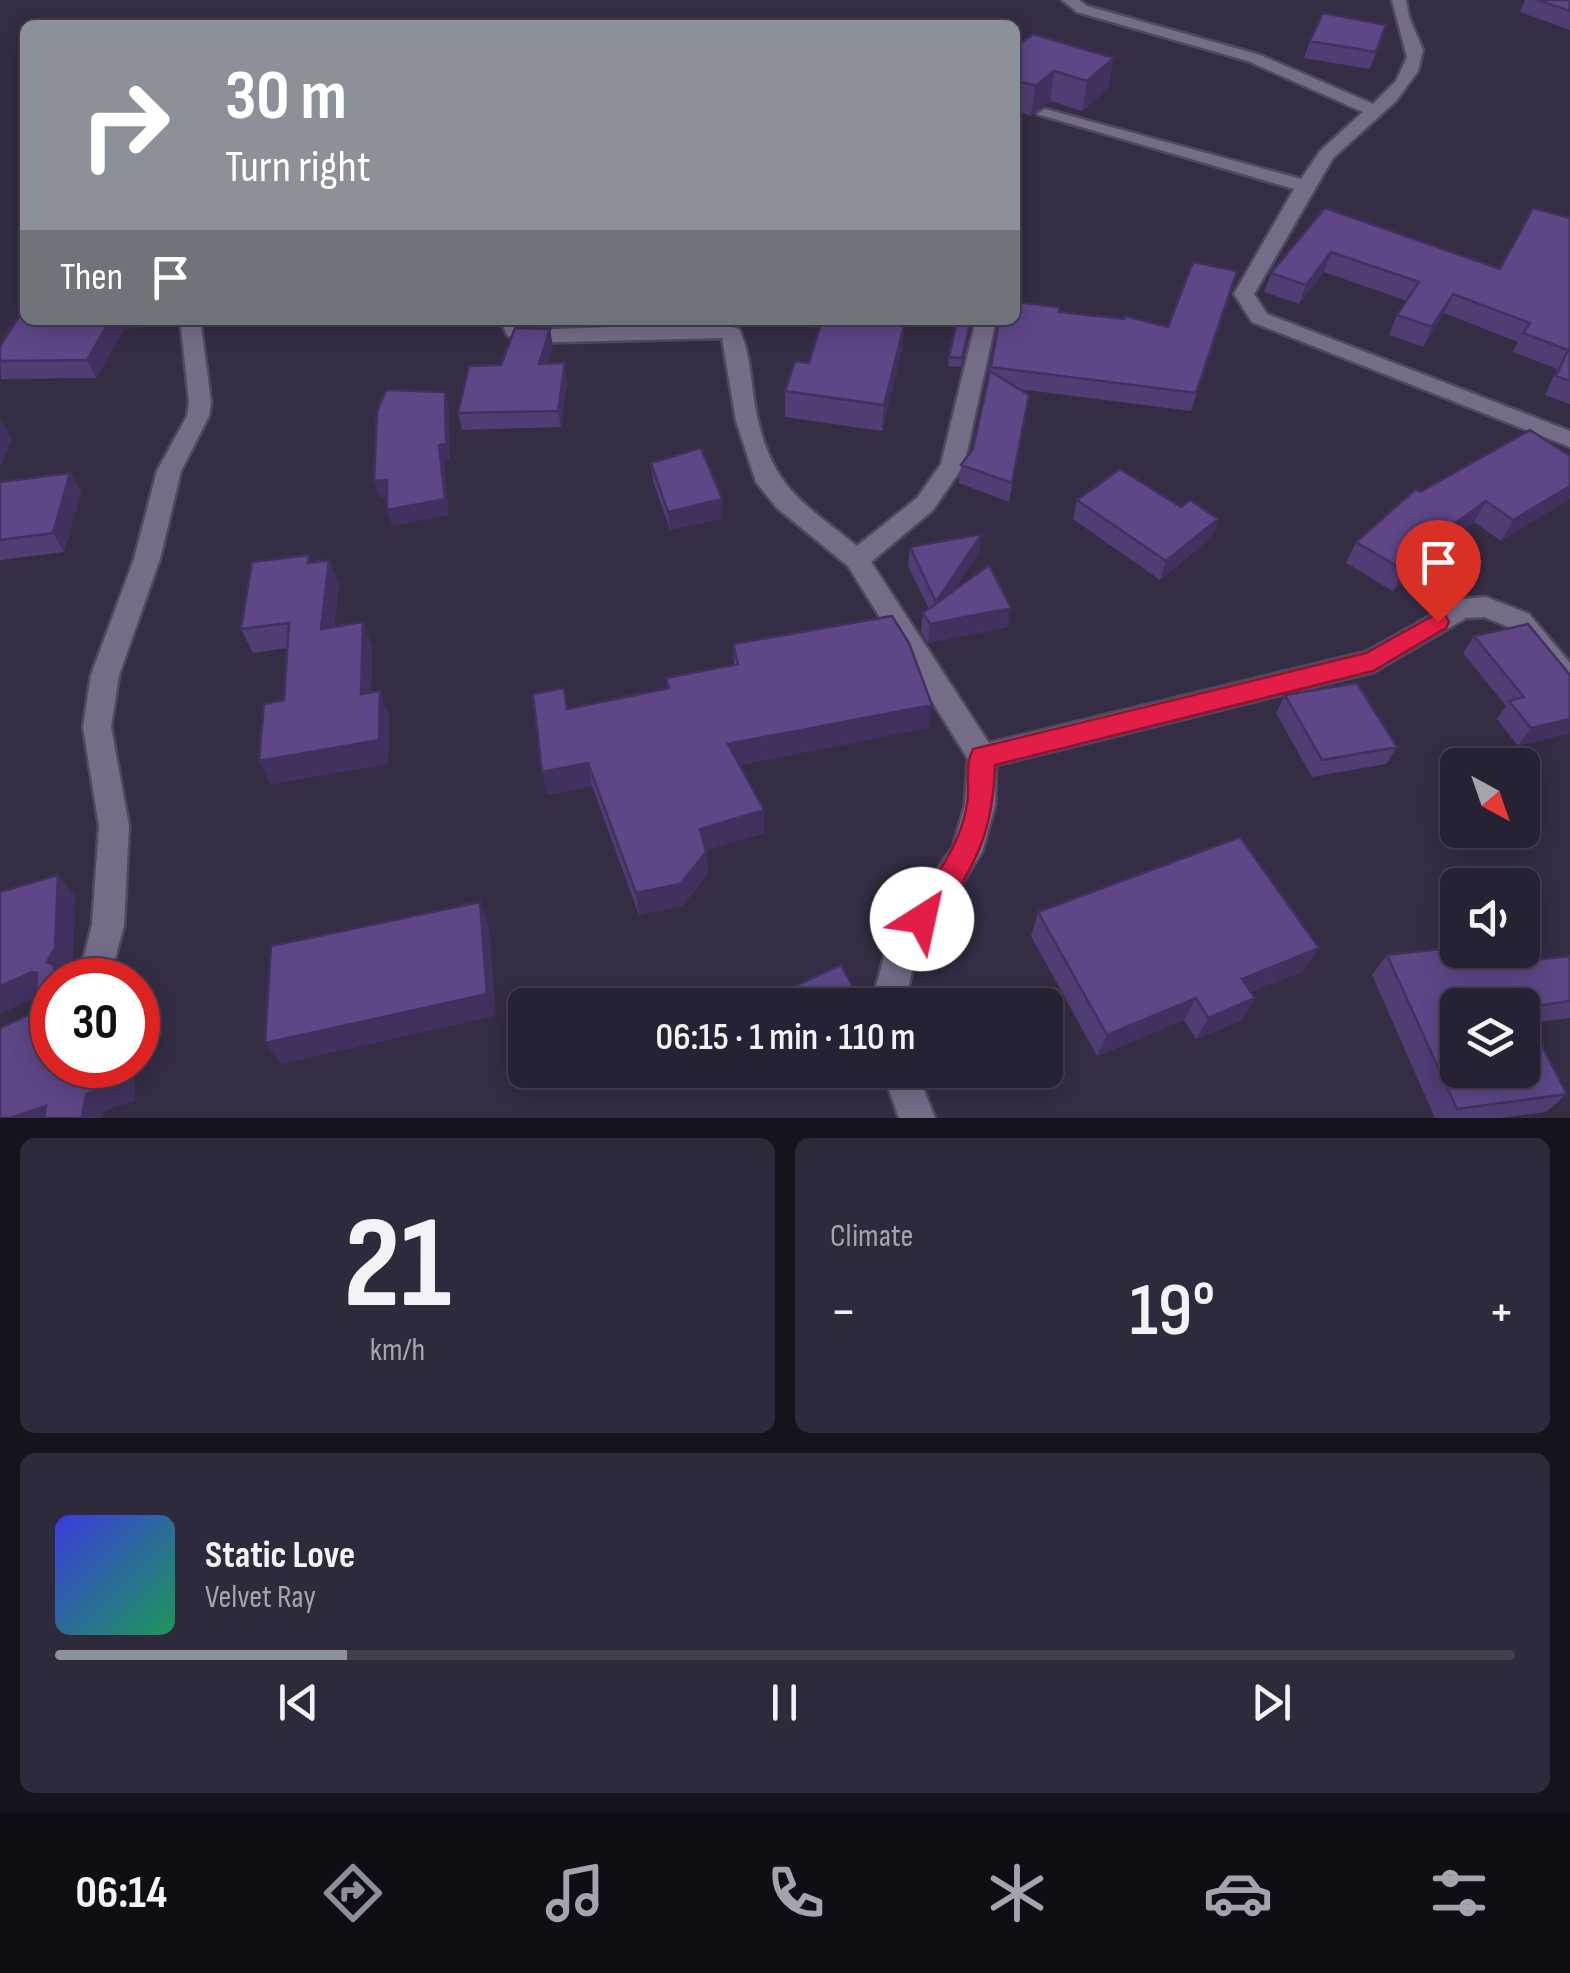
<!DOCTYPE html>
<html lang="en">
<head>
<meta charset="utf-8">
<style>
	body { margin:0; font-family:"Sofia Sans Condensed",sans-serif; background:#2f2a3b; color:#f1f3f6; height:100vh; display:flex; flex-direction:column; font-size:38px; white-space:nowrap }
	* { box-sizing:border-box; margin:0 }
	p { font-size:32px; color:#a4a4ac }
	.icon { flex:none; width:55px; height:55px; fill:none; stroke:currentColor; stroke-width:2; stroke-linecap:round; stroke-linejoin:round }
	.map { position:relative; height:1118px; overflow:hidden }
	.sheet { display:flex; flex-direction:column; gap:20px; padding:20px; background:#15131c; flex:1 }
	.sheet>* { flex:none }
	.guide { position:absolute; left:20px; top:20px; width:1000px; height:305px; border-radius:15px; box-shadow:0 5px 25px #0003,0 0 0 2px #433f4e; background:#8c9099; color:#fff; overflow:hidden }
	.needle { width:65px; rotate:140deg }
	.tools { position:absolute; left:1440px; top:748px; display:grid; gap:20px }
	.tools a { display:grid; place-items:center; width:100px; height:100px; border-radius:15px; background:#272233; box-shadow:0 5px 25px #0003,0 0 0 2px #433f4e; font-size:50px }
	.speed { position:absolute; left:30px; top:958px; display:flex; gap:20px; font-size:50px; font-weight:700; text-align:center }
	.speed>* { display:grid; place-content:center; width:130px; height:130px; border-radius:50%; background:#272233; box-shadow:0 5px 25px #0003,0 0 0 2px #433f4e; line-height:1 }
	.speed .limit { border:15px solid #d22; background:#fff; color:#111 }
	.pin { position:absolute; display:grid; place-items:center; width:85px; height:85px; color:#fff; margin:-102px -42px; border-radius:50% 50% 50% 0; rotate:-45deg; box-shadow:0 0 10px #0007 }
	.pin .icon { rotate:45deg }
	.me { position:absolute; width:110px; margin:-55px; rotate:35deg; stroke-linejoin:round; filter:drop-shadow(0 0 8px #0008) }
	.turn { display:flex; align-items:center; gap:35px; height:210px; padding:0 40px; font-size:45px }
	.turn .icon { width:130px; height:130px; stroke-width:2.5 }
	.turn b { display:block; font-size:70px; line-height:85px }
	.then { display:flex; align-items:center; height:95px; padding:0 40px; background:#0003; gap:20px; font-size:38px }
	.big { font-size:75px; font-weight:600; line-height:1.1 }
	.sheet .tile { flex:1; display:flex; flex-direction:column; justify-content:center; gap:15px; min-width:0; padding:0 35px; border-radius:15px; background:#2f2a3b }
	.sheet .dial { align-items:center; gap:0 }
	.dial b { font-size:130px; line-height:1 }
	.song { display:flex; align-items:center; gap:30px }
	.cover { width:120px; height:120px; border-radius:15px; background:linear-gradient(135deg,hsl(240 70% 55%),hsl(150 70% 35%)) }
	.played { height:10px; border-radius:5px; background:linear-gradient(90deg,#8c9099 20%,#433f4e 20%) }
	.keys { display:flex; justify-content:space-around; direction:ltr }
	.heat { display:flex; justify-content:space-between; align-items:center; font-size:55px; direction:ltr }
	.sheet .tiles { flex:1; display:grid; gap:20px; grid-template-columns:1fr 1fr }
	.tile:last-child { grid-column:span 2 }
	.trip { position:absolute; left:508px; top:988px; width:555px; height:100px; border-radius:15px; background:#272233; box-shadow:0 5px 25px #0003,0 0 0 2px #433f4e; font-weight:600; line-height:100px; text-align:center }
	.dock { display:flex; height:160px; justify-content:space-around; align-items:center; background:#100e14; color:#a4a4ac }
	.dock .icon { width:70px; height:70px }
	.dock .selected { color:#8c9099 }
	.dock b { font-size:45px; color:#f1f3f6 }
	.map>svg:first-child { display:block }
	.lines { fill:none; stroke-linecap:round; stroke-linejoin:round }
	.minor-casing { stroke:#4f495d; stroke-width:5 }
	.minor { fill:#756d88; fill-rule:evenodd }
	.wall { fill:#513c74 }
	.shaded-wall { fill:#42315e }
	.building { fill:#5e4687; stroke:#42315e; stroke-width:2.5 }
	.route { fill:#e11d48; stroke:#92132f; stroke-width:2.5 }
</style>
</head>
<body>
<div class="map">
<svg width="1570" height="1118" viewBox="0 0 1570 1118">
	<rect width="100%" height="100%" fill="#342d44"/>
	<g class="lines">
		<defs>
			<path id="minor" d="M1062 0H1079L1087 6 1260 55 1373 104 1396 81 1407 57 1392 0H1406L1409 17 1423 50 1418 71 1396 101 1333 158 1254 294 1267 314 1570 431V447L1252 322 1234 294 1294 189 1037 114 1045 109 1301 179 1321 150 1363 112 1248 61 1077 12Z
				M184 320H204L201 326 211 402 209 416 181 471 160 559 119 675 111 727 129 826 124 925 114 963 105 980H69L84 956 92 925 99 826 83 727 91 675 134 559 157 471 187 416 189 402 181 326Z
				M501 320H521L528 330 717 323 739 329C750 351 751 382 755 406 770 486 798 499 857 546L917 498 941 464 976 320H996L964 465 933 510 871 562 989 743 1366 652 1461 599 1486 597 1529 614 1570 663V693L1560 690 1511 628 1484 617 1466 618 1373 672 996 765 995 805 982 852 915 955 905 1005H871L889 939 953 847 965 805 968 759 848 566 777 508 756 482 736 421 722 338 524 343 507 335Z
				M882 1070H916L935 1118H899Z"/>
		</defs>
		<use href="#minor" class="minor-casing"/>
		<use href="#minor" class="minor"/>
	</g>
	<path class="wall" d="M1525 0H1570V30L1520 12Z
		M1386 25 1370 69 1304 58 1310 41Z
		M1015 48 1108 88 1082 111 1050 101 1031 116 1015 111Z
		M1325 208 1500 269 1570 218V404L1545 395 1557 369 1513 352 1518 342 1444 313 1423 347 1389 335 1397 315 1407 301 1324 272 1299 304 1264 292 1271 273Z
		M1237 271 1191 411 1019 389 1029 395 1009 502 959 483 961 465 973 449 999 320 1059 312 1168 327Z
		M25 320H158L157 325 124 329 96 378 1 379 0 346Z
		M527 320H595L530 326Z
		M789 320H874L905 322 902 348 882 431 785 417V391L809 363 820 328 799 326V323H789Z
		M972 320 961 367 948 366 949 357Z
		M553 346 547 364 567 380 561 427 462 430 458 413 501 365Z
		M1570 456 1501 541 1474 522 1427 557 1393 591 1346 563 1356 542 1420 492Z
		M651 463 723 518 670 530 653 481Z
		M70 473 81 491 64 552 0 560V482Z
		M1077 500 1181 507 1218 519 1212 537 1160 580 1073 519Z
		M910 547 979 552 952 592 1011 608 1007 627 928 643 921 632 923 613 929 609 908 566Z
		M329 560 339 585 334 627 372 646 371 693 389 715 388 764 271 784 259 761 284 700 287 648 253 653 241 629 312 563Z
		M1474 636 1570 675V733L1518 746 1497 719 1506 706 1463 653Z
		M733 644 928 728 739 765 764 833 705 850 708 874 683 905 639 915 592 786 548 795 542 772 569 709 667 689 666 678 734 664Z
		M1285 695 1397 747 1386 764 1312 777 1276 713Z
		M1038 912 1304 971 1251 992 1241 1021 1196 1039 1184 1020 1097 1056 1031 936Z
		M1387 955 1499 964 1570 956V1018L1530 1023 1567 1094 1546 1112 1500 1118H1435L1372 975Z"/>
	<path class="shaded-wall" d="M1114 58 1108 88 1082 111 1087 81Z
		M1054 71 1050 101 1031 116 1036 86Z
		M1331 252 1324 272 1299 304 1306 285Z
		M1453 294 1444 313 1423 347 1432 327Z
		M110 320H158L157 325 124 329 96 378 87 360Z
		M905 322 902 348 882 431 884 405Z
		M550 329 553 346 542 381 539 364Z
		M565 363 567 380 561 427 558 411Z
		M445 392 449 409 450 460 444 461 449 515 392 526 387 510 439 445Z
		M1 420 12 438 0 468V422Z
		M70 473 81 491 64 552 53 533Z
		M387 480 392 496 379 498 374 481Z
		M1570 486V499L1501 541 1513 520Z
		M722 499 723 518 670 530 668 512Z
		M1486 501 1474 522 1427 557 1393 591 1404 570 1438 536Z
		M1218 519 1212 537 1160 580 1166 561Z
		M982 534 979 552 934 620 936 602Z
		M329 560 339 585 331 653 321 629Z
		M1011 608 1007 627 928 643 930 624Z
		M363 622 372 646 370 718 361 694Z
		M380 691 389 715 388 764 271 784 259 761Z
		M932 705 928 728 729 767 728 744Z
		M1570 719V733L1518 746 1531 728Z
		M588 763 592 786 548 795 542 772Z
		M764 810V833L702 851 700 829Z
		M706 852 708 874 683 905 639 915 636 893Z
		M58 875 75 895 73 967 67 978 69 980H54L47 962Z
		M480 902 489 926 496 1016 281 1064 265 1043Z
		M1319 948 1304 971 1229 1001 1242 979Z
		M32 972 50 991 0 1014V986Z
		M857 995 856 1005H836Z
		M1196 998 1184 1020 1097 1056 1107 1035Z
		M1255 998 1241 1021 1196 1039 1208 1018Z
		M118 1065H135V1101L104 1111 103 1118H82L86 1094Z
		M46 1106 60 1118H10Z"/>
	<path class="building" d="M1538 0H1570V11Z
		M1323 13 1386 25 1376 52 1310 41Z
		M1033 34 1114 58 1087 81 1054 71 1036 86 1015 80V48Z
		M1325 208 1500 269 1533 208 1570 218V381L1556 376 1568 350 1523 333 1530 323 1453 294 1432 327 1397 315 1419 282 1331 252 1306 285 1271 273Z
		M1193 262 1237 271 1196 393 991 367 999 320H1015V302L1059 307V312L1124 319 1125 316 1168 327Z
		M23 311H25V320H110L87 360 0 361V346Z
		M822 320 905 322 884 405 785 391 795 361 809 363Z
		M957 320H971L962 358 949 357Z
		M515 328 550 329 539 364 565 363 558 411 458 413 469 366 501 365Z
		M990 371 1029 395 1012 483 961 465 973 449Z
		M386 390 445 392 446 444 439 445 445 499 387 510V480L374 481 377 412Z
		M1530 430 1570 456V486L1513 520 1486 501 1438 536 1404 570 1356 542 1416 489 1420 492Z
		M701 448 722 499 668 512 651 463Z
		M1120 469 1181 507 1190 500 1218 519 1166 561 1077 500Z
		M70 473 53 533 0 540V482Z
		M982 534 936 602 910 547Z
		M309 555 308 563 329 560 321 629 363 622 361 694 380 691 379 740 259 761 264 704 284 700 289 623 241 629 252 562Z
		M989 565 1011 608 930 624 923 613Z
		M892 616 909 643 932 705 728 744 764 810 700 829 706 852 680 884 636 893 588 763 542 772 533 694 564 688 567 709 669 688 666 678 738 664 733 644Z
		M1528 624 1570 675V719L1531 728 1509 701 1524 697 1474 636Z
		M1357 683 1397 747 1322 760 1285 695Z
		M1240 837 1319 948 1242 979 1255 998 1208 1018 1196 998 1107 1035 1038 912Z
		M58 875 55 948 47 962 54 965V980H52V1065H118V1083L86 1094 82 1118H44L46 1106 10 1118H0V1028L35 1012 37 973 32 972 0 986V892Z
		M480 902 487 994 265 1043 271 946Z
		M1458 947V950H1492L1499 964 1570 956V1001L1522 1008V1005H1458V1070H1522V1008L1567 1094 1457 1109 1387 955Z
		M841 965 857 995 836 1005H759L758 1003Z"/>
	<path class="route" d="M1438 613 1446 616 1449 622 1446 628 1373 671 995 765C993 840 972 868 933 929L922 933 912 929 908 919 912 910C935 877 961 845 967 804 970 786 964 766 973 749L1366 653Z"/>
</svg>
<div class="tools">
<a><svg class="needle" viewBox="-14 -14 28 28"><path d="M0-13l5 13h-10z" fill="#e53935"/><path d="M0 13l5-13h-10z" fill="#a4a4ac"/></svg></a>
<a><svg class="icon" aria-label="sound" viewBox="0 0 24 24"><path d="M4 9h4l5-4v14l-5-4H4zM17 9q2 3 0 6"/></svg></a>
<a><svg class="icon" aria-label="layers" viewBox="0 0 24 24"><path d="M12 4l9 5-9 5-9-5zM3 14l9 5 9-5"/></svg></a>
</div>
<div class="speed"><div class="limit">30</div></div>
<div class="pin" style="left:1438px;top:622px;background:#d93025"><svg class="icon" aria-label="arrive" viewBox="0 0 24 24"><path d="M6 21V4h12l-3 4 3 4H6"/></svg></div>
<svg class="me" style="left:922px;top:919px" viewBox="-20 -20 40 40"><circle r="19" fill="#fff"/><path d="M0-13L10 11 0 6-10 11z" fill="#e11d48"/></svg>
<div class="trip">06:15 · 1 min · 110 m</div>
<div class="guide">
<div class="turn"><svg class="icon" aria-label="right" viewBox="0 0 24 24"><path d="M7 20v-9h11M14 6l5 5-5 5"/></svg><div><b>30 m</b>Turn right</div></div>
<div class="then">Then<svg class="icon" aria-label="arrive" viewBox="0 0 24 24"><path d="M6 21V4h12l-3 4 3 4H6"/></svg></div>
</div>
</div>
<section class="sheet">
<div class="tiles">
<div class="tile dial"><b>21</b><p>km/h</p></div>
<div class="tile"><p>Climate</p>
<div class="heat"><a>−</a><b class="big">19°</b><a>+</a></div>
</div>
<div class="tile">
<div class="song"><i class="cover"></i><div><b>Static Love</b><p>Velvet Ray</p></div></div>
<div class="played"></div>
<div class="keys"><svg class="icon" aria-label="previous" viewBox="0 0 24 24"><path d="M18 5L8 12l10 7zM5 5v14"/></svg><svg class="icon" aria-label="pause" viewBox="0 0 24 24"><path d="M8 5v14M16 5v14"/></svg><svg class="icon" aria-label="next" viewBox="0 0 24 24"><path d="M6 5l10 7-10 7zM19 5v14"/></svg></div>
</div>
</div>
</section>
<nav class="dock">
<b>06:14</b>
<svg class="icon selected" aria-label="directions" viewBox="0 0 24 24"><path d="M12 3l9 9-9 9-9-9zM9 14v-3h6M13 9l2 2-2 2"/></svg>
<svg class="icon" aria-label="music" viewBox="0 0 24 24"><path d="M9 18V5l10-2v13"/><circle cx="6" cy="18" r="3"/><circle cx="16" cy="16" r="3"/></svg>
<svg class="icon" aria-label="phone" viewBox="0 0 24 24"><path d="M5 4h4l2 5-3 2q2 4 5 5l2-3 5 2v4C11 20 4 13 5 4z"/></svg>
<svg class="icon" aria-label="climate" viewBox="0 0 24 24"><path d="M12 3v18M4 7l16 10M4 17L20 7"/></svg>
<svg class="icon" aria-label="car" viewBox="0 0 24 24"><path d="M5 17H2v-5l4-1 3-4h7l3 4 3 1v5h-3M9 17h6M6 11h13"/><circle cx="7" cy="17" r="2"/><circle cx="17" cy="17" r="2"/></svg>
<svg class="icon" aria-label="filters" viewBox="0 0 24 24"><path d="M4 7h16M4 17h16"/><circle cx="9" cy="7" r="2"/><circle cx="15" cy="17" r="2"/></svg>
</nav>
</body>
</html>
